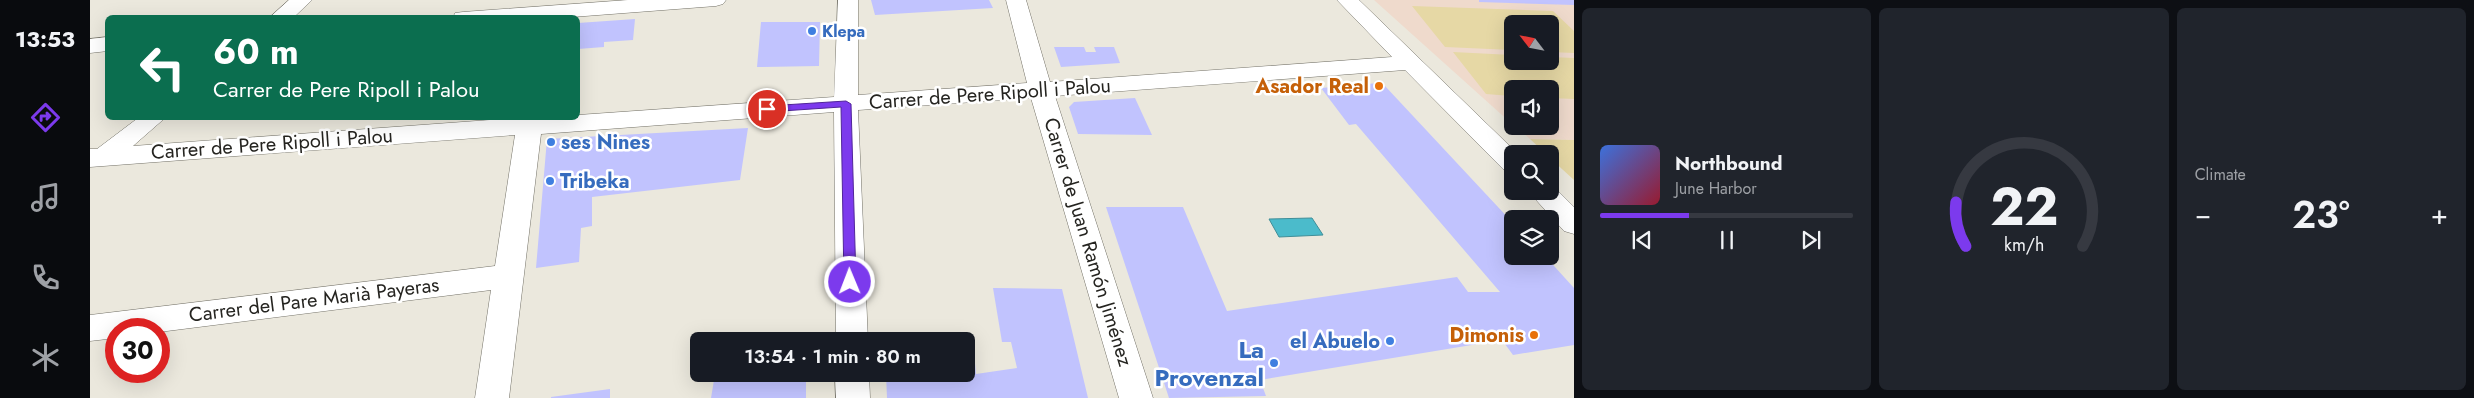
<!DOCTYPE html>
<html lang="en">
<head>
<meta charset="utf-8">
<style>
	body { margin:0; font-family:Jost,sans-serif; background:#20242c; color:#f1f3f6; height:100vh; display:flex; flex-direction:column; font-size:19px; white-space:nowrap }
	* { box-sizing:border-box; margin:0 }
	p { font-size:16px; color:#9ea1a6 }
	.icon { flex:none; width:28px; height:28px; fill:none; stroke:currentColor; stroke-width:2; stroke-linecap:round; stroke-linejoin:round }
	.map { position:relative; flex:1; overflow:hidden }
	.side { display:flex; flex-direction:column; gap:8px; padding:8px; background:#0d0f14; width:900px }
	.side>* { flex:none }
	.top-card { position:absolute; left:15px; top:15px; width:475px; height:105px; border-radius:8px; box-shadow:0 5px 20px #0002; background:#0b6e4f; color:#fff; overflow:hidden }
	.needle { width:32px; rotate:302deg }
	.controls { position:absolute; left:1414px; top:15px; display:grid; gap:10px }
	.controls a { display:grid; place-items:center; width:55px; height:55px; border-radius:8px; background:#171b24; box-shadow:0 5px 20px #0002; font-size:25px }
	.speed { position:absolute; left:15px; top:318px; display:flex; gap:10px; font-size:25px; font-weight:700; text-align:center }
	.speed>* { display:grid; place-content:center; width:65px; height:65px; border-radius:50%; background:#171b24; box-shadow:0 5px 20px #0002; line-height:1 }
	.speed .limit { border:8px solid #d22; background:#fff; color:#111 }
	.pin { position:absolute; display:grid; place-items:center; width:42px; height:42px; color:#fff; margin:-21px; border:2px solid #fff; border-radius:50%; box-shadow:0 1px 5px #0007 }
	.me { position:absolute; width:55px; margin:-28px; rotate:359deg; stroke-linejoin:round; filter:drop-shadow(0 0 4px #0008) }
	.turn { display:flex; align-items:center; gap:18px; height:105px; padding:0 25px; font-size:22px }
	.turn .icon { width:65px; height:65px; stroke-width:2.5 }
	.turn b { display:block; font-size:35px; line-height:42px }
	.big { font-size:38px; font-weight:600; line-height:1.1 }
	.side .widget { flex:1; display:flex; flex-direction:column; justify-content:center; gap:8px; min-width:0; padding:0 18px; border-radius:8px; background:#20242c }
	.side .dial { align-items:center; gap:0 }
	.dial svg { height:130px; overflow:visible; fill:none; stroke:#363941; stroke-width:7; stroke-linecap:round; text-anchor:middle }
	.dial text { fill:#f1f3f6; stroke:none }
	.song { display:flex; align-items:center; gap:15px }
	.cover { width:60px; height:60px; border-radius:8px; background:linear-gradient(135deg,hsl(220 70% 55%),hsl(350 70% 35%)) }
	.played { height:5px; border-radius:2px; background:linear-gradient(90deg,#7c3aed 35%,#363941 35%) }
	.keys { display:flex; justify-content:space-around; direction:ltr }
	.heat { display:flex; justify-content:space-between; align-items:center; font-size:28px; direction:ltr }
	.side .tiles { flex:1; display:grid; gap:8px; grid-template-columns:repeat(3,1fr) }
	.trip { position:absolute; left:600px; top:332px; width:285px; height:50px; border-radius:8px; background:#171b24; box-shadow:0 5px 20px #0002; font-weight:600; line-height:50px; text-align:center }
	main { display:flex; flex:1; min-height:0 }
	.dock { display:flex; flex-direction:column; width:90px; justify-content:space-around; align-items:center; background:#090b0e; color:#9ea1a6 }
	.dock .icon { width:35px; height:35px }
	.dock .on { color:#7c3aed }
	.dock b { font-size:22px; color:#f1f3f6 }
	.map>svg:first-child { display:block }
	.education { fill:#efdacc; fill-rule:evenodd }
	.green { fill:#e6d8a5 }
	.water { fill:#4bbbcb; stroke:#408e98 }
	.building { fill:#c1c3fe }
	.lines { fill:none; stroke-linecap:round; stroke-linejoin:round }
	.minor-casing { stroke:#737167; stroke-width:1 }
	.minor { fill:#fff; fill-rule:evenodd }
	.route { fill:#7c3aed; stroke:#51269a }
	.shop-dot { fill:#3f7fe0; stroke:#fff; stroke-width:2 }
	.food-dot { fill:#e8710a; stroke:#fff; stroke-width:2 }
	.labels { text-anchor:middle; dominant-baseline:central; stroke-width:5; stroke-linejoin:round; paint-order:stroke }
	.far-shop-label { font-size:16px; font-weight:bold; fill:#366cbe; stroke:#fff; text-anchor:start }
	.food-label { font-size:20px; font-weight:bold; fill:#c56008; stroke:#fff; text-anchor:end }
	.street-label { font-size:20px; fill:#252420; stroke:#fff }
	.shop-label { font-size:20px; font-weight:bold; fill:#366cbe; stroke:#fff; text-anchor:start }
	.near-shop-label { font-size:24px; font-weight:bold; fill:#366cbe; stroke:#fff; text-anchor:end }
</style>
</head>
<body>
<main>
<nav class="dock">
<b>13:53</b>
<svg class="icon on" aria-label="directions" viewBox="0 0 24 24"><path d="M12 3l9 9-9 9-9-9zM9 14v-3h6M13 9l2 2-2 2"/></svg>
<svg class="icon" aria-label="music" viewBox="0 0 24 24"><path d="M9 18V5l10-2v13"/><circle cx="6" cy="18" r="3"/><circle cx="16" cy="16" r="3"/></svg>
<svg class="icon" aria-label="phone" viewBox="0 0 24 24"><path d="M5 4h4l2 5-3 2q2 4 5 5l2-3 5 2v4C11 20 4 13 5 4z"/></svg>
<svg class="icon" aria-label="climate" viewBox="0 0 24 24"><path d="M12 3v18M4 7l16 10M4 17L20 7"/></svg>
</nav>
<div class="map">
<svg width="1484" height="398" viewBox="0 0 1484 398">
	<rect width="100%" height="100%" fill="#ebe8dd"/>
	<path class="education" d="M1284 0H1484V140L1440 139 1425 126H1460V89H1422V124ZM1422 24H1460V61H1422Z"/>
	<path class="green" d="M1322 6 1463 11 1484 31V53L1460 52V24H1422V50L1355 47Z
		M1363 52 1422 55V61H1460V57L1484 58V99L1460 98V89H1422V96L1396 94Z
		M1440 139 1484 140V180L1460 158V154H1456Z"/>
	<path class="water" d="M1222 218 1233 235 1189 237 1179 219Z"/>
	<path class="building" d="M781 0H899L903 8 785 15Z
		M1389 0H1484V5L1389 2Z
		M545 19 543 40 514 42V47L488 49V23Z
		M671 22H730L729 66 667 67Z
		M964 47H994L996 52H1006L1004 47H1024L1030 63 971 67Z
		M1288 83 1295 86 1422 222V256H1455L1484 288V345L1423 355 1412 340 1170 380 1176 396 1079 398 1016 207H1093L1137 311 1367 277 1378 292H1410L1266 124 1259 125 1231 88Z
		M1045 98 1062 135 988 134 979 107 984 102Z
		M658 128 650 180 502 197V226L491 228 489 262 446 268 457 139Z
		M903 288 972 289 998 398H797L796 374H876V353H884L886 374 927 368 921 342H912Z
		M625 374H716V398H621Z
		M520 389V398H461V397Z"/>
	<g class="lines">
		<defs>
			<path id="minor" d="M199 0H222L203 18H179Z
				M538 0H636L633 4 626 6 469 18H363L365 13 373 12Z
				M748 0H768V95L937 83 916 0H936L960 82 1302 57 1247 0H1269L1428 154H1422V172L1413 169 1315 70 965 96 1063 398H1029L941 98 768 110 778 341H746L744 112 451 134 419 398H385L401 290 69 332V329H26V338L0 341V315L405 266 425 135 0 167V149H7L48 118H75L43 146 428 118H488V115L744 97Z
				M18 37V51L0 53V39Z
				M1461 184 1484 207V234L1474 231 1438 191H1460Z
				M745 374H779L780 398H746Z"/>
		</defs>
		<use href="#minor" class="minor-casing"/>
		<use href="#minor" class="minor"/>
	</g>
	<path class="route" d="M756 101 761 104 766 282 760 287 754 282 751 107 677 112 672 109 677 106Z"/>
	<g class="shop-dot">
		<circle cx="722" cy="31" r="5"/>
		<circle cx="461" cy="142" r="5"/>
		<circle cx="460" cy="181" r="5"/>
		<circle cx="1300" cy="341" r="5"/>
		<circle cx="1184" cy="363" r="5"/>
	</g>
	<g class="food-dot">
		<circle cx="1289" cy="86" r="5"/>
		<circle cx="1444" cy="335" r="5"/>
	</g>
	<g class="labels">
		<g class="far-shop-label">
			<text x="732" y="31">Klepa</text>
		</g>
		<g class="food-label">
			<text x="1279" y="86">Asador Real</text>
			<text x="1434" y="335">Dimonis</text>
		</g>
		<g class="street-label">
			<text transform="translate(900 94) rotate(-4)">Carrer de Pere Ripoll i Palou</text>
			<text transform="translate(182 144) rotate(-4)">Carrer de Pere Ripoll i Palou</text>
			<text transform="translate(998 242) rotate(73)">Carrer de Juan Ramón Jiménez</text>
			<text transform="translate(224 300) rotate(-7)">Carrer del Pare Marià Payeras</text>
		</g>
		<g class="shop-label">
			<text x="471" y="142">ses Nines</text>
			<text x="470" y="181">Tribeka</text>
			<text x="1290" y="341" text-anchor="end">el Abuelo</text>
		</g>
		<g class="near-shop-label">
			<text x="1174" y="349">La<tspan x="1174" dy="28">Provenzal</tspan></text>
		</g>
	</g>
</svg>
<div class="controls">
<a><svg class="needle" viewBox="-14 -14 28 28"><path d="M0-13l5 13h-10z" fill="#e53935"/><path d="M0 13l5-13h-10z" fill="#9ea1a6"/></svg></a>
<a><svg class="icon" aria-label="sound" viewBox="0 0 24 24"><path d="M4 9h4l5-4v14l-5-4H4zM17 9q2 3 0 6"/></svg></a>
<a><svg class="icon" aria-label="search" viewBox="0 0 24 24"><circle cx="10" cy="10" r="6"/><path d="M15 15l6 6"/></svg></a>
<a><svg class="icon" aria-label="layers" viewBox="0 0 24 24"><path d="M12 4l9 5-9 5-9-5zM3 14l9 5 9-5"/></svg></a>
</div>
<div class="speed"><div class="limit">30</div></div>
<div class="pin" style="left:677px;top:109px;background:#d93025"><svg class="icon" aria-label="arrive" viewBox="0 0 24 24"><path d="M6 21V4h12l-3 4 3 4H6"/></svg></div>
<svg class="me" style="left:760px;top:282px" viewBox="-20 -20 40 40"><circle r="17" fill="#7c3aed" stroke="#fff" stroke-width="3"/><path d="M0-11L8 9 0 5-8 9z" fill="#fff"/></svg>
<div class="trip">13:54 · 1 min · 80 m</div>
<div class="top-card">
<div class="turn"><svg class="icon" aria-label="left" viewBox="0 0 24 24"><path d="M17 20v-9H6M10 6l-5 5 5 5"/></svg><div><b>60 m</b>Carrer de Pere Ripoll i Palou</div></div>
</div>
</div>
<section class="side">
<div class="tiles">
<div class="widget">
<div class="song"><i class="cover"></i><div><b>Northbound</b><p>June Harbor</p></div></div>
<div class="played"></div>
<div class="keys"><svg class="icon" aria-label="previous" viewBox="0 0 24 24"><path d="M18 5L8 12l10 7zM5 5v14"/></svg><svg class="icon" aria-label="pause" viewBox="0 0 24 24"><path d="M8 5v14M16 5v14"/></svg><svg class="icon" aria-label="next" viewBox="0 0 24 24"><path d="M6 5l10 7-10 7zM19 5v14"/></svg></div>
</div>
<div class="widget dial"><svg viewBox="0 0 100 80">
<path d="M14 69A42 42 0 1 1 86 69"/>
<path d="M14 69A42 42 0 0 1 8 42" stroke="#7c3aed"/>
<text x="50" y="56" font-size="32" font-weight="700">22</text>
<text x="50" y="72" font-size="11">km/h</text>
</svg></div>
<div class="widget"><p>Climate</p>
<div class="heat"><a>−</a><b class="big">23°</b><a>+</a></div>
</div>
</div>
</section>
</main>
</body>
</html>
